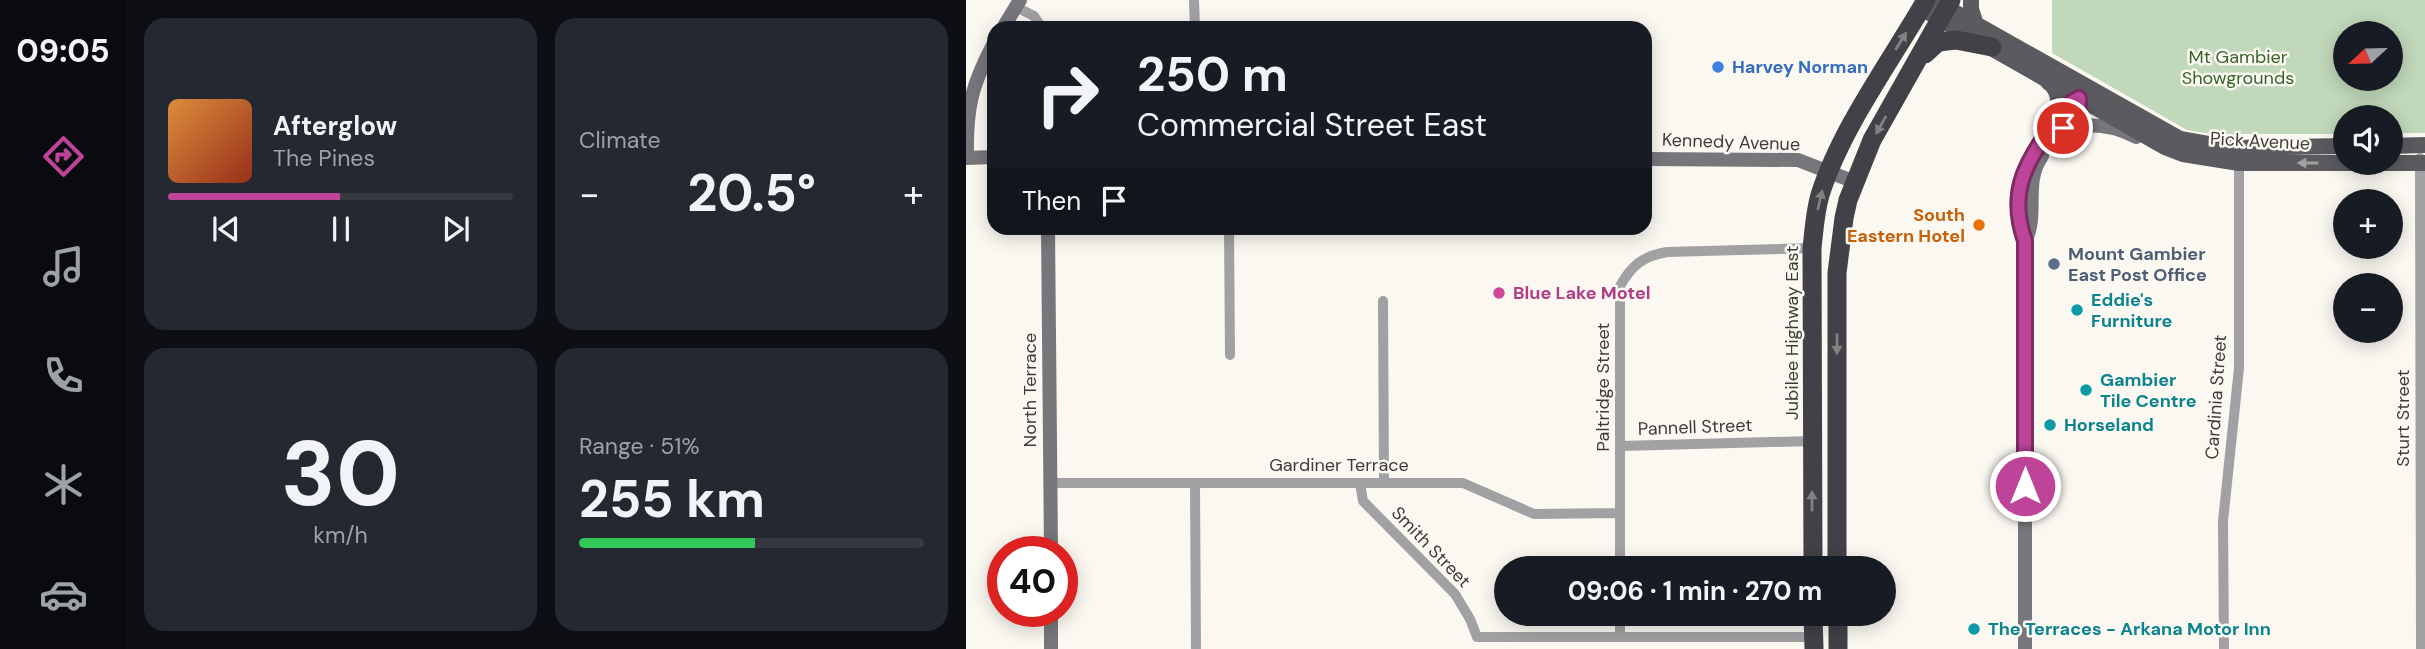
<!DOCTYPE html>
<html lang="en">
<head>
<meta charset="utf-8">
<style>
	body { margin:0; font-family:"DM Sans",sans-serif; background:#242831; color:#f1f3f6; height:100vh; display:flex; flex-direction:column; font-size:26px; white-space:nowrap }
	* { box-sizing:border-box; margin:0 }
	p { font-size:23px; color:#9ea1a6 }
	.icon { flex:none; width:38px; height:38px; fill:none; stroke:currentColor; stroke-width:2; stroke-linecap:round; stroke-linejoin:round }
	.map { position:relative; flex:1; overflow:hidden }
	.panel { display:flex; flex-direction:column; gap:18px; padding:18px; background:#0d0f14; width:840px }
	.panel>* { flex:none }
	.banner { position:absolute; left:21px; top:21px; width:665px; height:214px; border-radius:21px; box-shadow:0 4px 18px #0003; background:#171b24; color:#f1f3f6; overflow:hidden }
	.needle { width:46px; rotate:248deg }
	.controls { position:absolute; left:1367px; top:21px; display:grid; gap:14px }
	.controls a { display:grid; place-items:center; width:70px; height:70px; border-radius:50%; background:#171b24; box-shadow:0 4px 18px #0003; font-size:35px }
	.speed { position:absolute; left:21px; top:536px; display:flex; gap:14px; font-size:35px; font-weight:700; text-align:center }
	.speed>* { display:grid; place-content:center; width:91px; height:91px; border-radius:50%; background:#171b24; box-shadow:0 4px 18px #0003; line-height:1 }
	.speed .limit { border:10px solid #d22; background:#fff; color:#111 }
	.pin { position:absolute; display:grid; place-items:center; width:60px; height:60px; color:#fff; margin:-30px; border:4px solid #fff; border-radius:50%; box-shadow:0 2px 7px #0007 }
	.me { position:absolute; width:77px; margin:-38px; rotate:0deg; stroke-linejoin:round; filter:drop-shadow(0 0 5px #0008) }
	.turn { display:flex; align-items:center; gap:24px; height:147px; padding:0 35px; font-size:32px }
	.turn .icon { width:91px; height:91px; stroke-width:2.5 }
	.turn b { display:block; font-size:49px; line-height:60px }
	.then { display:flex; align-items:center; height:66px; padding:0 35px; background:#0003; gap:14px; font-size:26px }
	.big { font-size:52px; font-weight:700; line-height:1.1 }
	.panel .card { flex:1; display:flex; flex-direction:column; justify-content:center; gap:10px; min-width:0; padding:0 24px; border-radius:21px; background:#242831 }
	.panel .dial { align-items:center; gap:0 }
	.dial b { font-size:91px; line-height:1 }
	.song { display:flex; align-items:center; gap:21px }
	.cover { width:84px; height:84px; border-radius:10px; background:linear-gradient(135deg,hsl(30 70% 55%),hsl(10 70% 35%)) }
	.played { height:7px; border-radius:4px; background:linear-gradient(90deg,#bd4498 50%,#363941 50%) }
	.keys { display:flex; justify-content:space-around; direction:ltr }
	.heat { display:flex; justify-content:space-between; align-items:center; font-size:38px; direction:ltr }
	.charge { height:10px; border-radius:5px; background:linear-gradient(90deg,#34c759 51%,#363941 0) }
	.panel .tiles { flex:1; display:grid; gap:18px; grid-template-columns:repeat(2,1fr) }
	.trip { position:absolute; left:528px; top:556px; width:402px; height:70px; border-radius:35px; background:#171b24; box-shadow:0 4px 18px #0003; font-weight:700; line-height:70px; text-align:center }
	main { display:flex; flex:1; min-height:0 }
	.tabs { display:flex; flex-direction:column; width:126px; justify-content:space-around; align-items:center; background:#090b0e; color:#9ea1a6 }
	.tabs .icon { width:49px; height:49px }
	.tabs .selected { color:#bd4498 }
	.tabs b { font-size:32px; color:#f1f3f6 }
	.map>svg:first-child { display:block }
	.green { fill:#c1d8bb; fill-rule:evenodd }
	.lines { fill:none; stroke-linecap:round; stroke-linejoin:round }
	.street { stroke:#a1a1a3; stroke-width:10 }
	.secondary { stroke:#77777b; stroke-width:14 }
	.primary { stroke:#5a5a5f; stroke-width:16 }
	.highway { stroke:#414147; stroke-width:19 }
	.oneway { fill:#828182 }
	.oneway2 { fill:#a2a1a1 }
	.route-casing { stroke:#7b2c63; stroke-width:18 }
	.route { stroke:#bd4498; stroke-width:12 }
	.shop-dot { fill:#3f7fe0; stroke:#faf8f1; stroke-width:2.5 }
	.food-dot { fill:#e8710a; stroke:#faf8f1; stroke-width:2.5 }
	.service-dot { fill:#5c6f8a; stroke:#faf8f1; stroke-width:2.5 }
	.hotel-dot { fill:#d1479c; stroke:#faf8f1; stroke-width:2.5 }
	.culture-dot { fill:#0f9aa8; stroke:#faf8f1; stroke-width:2.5 }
	.labels { text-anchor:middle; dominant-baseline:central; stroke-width:5; stroke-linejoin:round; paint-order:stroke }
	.park-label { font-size:18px; fill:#37642c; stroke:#faf8f1 }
	.shop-label { font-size:18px; font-weight:bold; fill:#366cbe; stroke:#faf8f1; text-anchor:start }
	.street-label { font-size:18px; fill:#3d3c39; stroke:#faf8f1 }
	.food-label { font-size:18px; font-weight:bold; fill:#c56008; stroke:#faf8f1; text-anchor:end }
	.service-label { font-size:18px; font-weight:bold; fill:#4e5e75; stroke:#faf8f1; text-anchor:start }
	.hotel-label { font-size:18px; font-weight:bold; fill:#b23c85; stroke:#faf8f1; text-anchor:start }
	.culture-label { font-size:18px; font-weight:bold; fill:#0d838f; stroke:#faf8f1; text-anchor:start }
</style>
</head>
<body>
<main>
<nav class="tabs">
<b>09:05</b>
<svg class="icon selected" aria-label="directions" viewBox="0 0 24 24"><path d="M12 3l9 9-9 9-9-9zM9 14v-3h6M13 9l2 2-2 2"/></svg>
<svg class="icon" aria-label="music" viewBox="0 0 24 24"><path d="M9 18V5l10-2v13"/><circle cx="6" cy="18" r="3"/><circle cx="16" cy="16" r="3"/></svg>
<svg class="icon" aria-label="phone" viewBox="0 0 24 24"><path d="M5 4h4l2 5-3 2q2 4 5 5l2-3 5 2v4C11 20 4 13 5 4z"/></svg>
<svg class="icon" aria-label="climate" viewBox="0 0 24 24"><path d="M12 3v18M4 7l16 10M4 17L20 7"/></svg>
<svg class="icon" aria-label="car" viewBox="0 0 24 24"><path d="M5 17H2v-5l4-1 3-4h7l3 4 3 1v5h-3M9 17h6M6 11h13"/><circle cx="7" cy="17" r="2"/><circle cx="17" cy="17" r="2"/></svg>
</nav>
<section class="panel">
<div class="tiles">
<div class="card">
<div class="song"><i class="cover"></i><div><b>Afterglow</b><p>The Pines</p></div></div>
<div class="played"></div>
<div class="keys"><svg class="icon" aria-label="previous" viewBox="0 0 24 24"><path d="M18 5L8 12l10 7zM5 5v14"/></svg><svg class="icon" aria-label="pause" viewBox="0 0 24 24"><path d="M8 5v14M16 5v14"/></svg><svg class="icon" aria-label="next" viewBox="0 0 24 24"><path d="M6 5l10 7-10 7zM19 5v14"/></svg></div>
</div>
<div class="card"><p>Climate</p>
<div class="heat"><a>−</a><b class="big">20.5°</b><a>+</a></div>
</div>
<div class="card dial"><b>30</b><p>km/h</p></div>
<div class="card"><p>Range · 51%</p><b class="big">255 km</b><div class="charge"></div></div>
</div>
</section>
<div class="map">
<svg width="1459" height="649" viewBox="0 0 1459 649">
	<rect width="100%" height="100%" fill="#faf8f1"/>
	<path class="green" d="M1086 0H1459V133H1425L1424 117H1379V134H1245L1221 130 1086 53ZM1379 33H1424V79H1379Z"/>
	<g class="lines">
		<path class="street" d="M228 0 229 28
			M50 7 68 16 76 28
			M1454 158 1455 649
			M263 228 264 355
			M417 301 418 483
			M654 446 846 441
			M84 483H497L568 514 654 513
			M229 483 230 649
			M394 483 397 501 489 594 504 619 511 637H848
			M654 569V286C666 265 677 256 701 252L846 248
			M654 637V614
			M1258 649 1257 521 1273 368V158"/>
		<path class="secondary" d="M37 28 54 0
			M1097 128C1122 123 1147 124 1170 137
			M1088 139 1113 107 1115 95
			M0 158 28 157
			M1 158C0 109 5 86 28 43
			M679 159 832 160 889 182
			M82 228 85 551
			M1059 241C1073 215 1057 182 1076 156
			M85 611V649
			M1059 649V241C1043 195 1057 166 1084 129 1093 117 1099 104 1113 98"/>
		<path class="primary" d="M967 0 1214 139 1265 148 1379 146
			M1005 0V9L1010 25
			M955 8 1199 147 1217 154 1273 163H1459
			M1082 82C1096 92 1092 106 1090 121
			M1424 146 1459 145"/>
		<path class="highway" d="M959 54 972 42 990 40 1026 47
			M847 569 846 248C848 231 849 212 854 195 875 128 925 61 960 0
			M871 569V273L878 218 882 200 906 140 985 0
			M847 614 848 649
			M872 614V649"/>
	</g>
	<defs><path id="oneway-solid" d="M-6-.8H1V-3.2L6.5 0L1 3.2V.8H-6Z" transform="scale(1.75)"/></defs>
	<g class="oneway">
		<use href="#oneway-solid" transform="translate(935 41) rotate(-58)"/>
		<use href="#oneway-solid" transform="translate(915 125) rotate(119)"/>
		<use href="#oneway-solid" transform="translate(854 200) rotate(-77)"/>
		<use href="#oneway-solid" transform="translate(871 344) rotate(90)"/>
		<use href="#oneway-solid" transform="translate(846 501) rotate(-90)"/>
	</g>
	<use class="oneway2" href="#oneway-solid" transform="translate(1342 163) rotate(180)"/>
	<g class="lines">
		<defs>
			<path id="route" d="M1059 486V241C1043 195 1057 166 1084 129 1093 117 1099 104 1113 98V107L1097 128"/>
		</defs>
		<use href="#route" class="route-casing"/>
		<use href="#route" class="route"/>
	</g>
	<circle class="shop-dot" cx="752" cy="67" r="7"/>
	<circle class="food-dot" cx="1013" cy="225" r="7"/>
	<circle class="service-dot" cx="1088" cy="264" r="7"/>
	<circle class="hotel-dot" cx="533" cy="293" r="7"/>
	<g class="culture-dot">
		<circle cx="1111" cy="310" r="7"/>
		<circle cx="1120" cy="390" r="7"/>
		<circle cx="1084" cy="425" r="7"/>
		<circle cx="1008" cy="629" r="7"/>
	</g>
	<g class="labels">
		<g class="park-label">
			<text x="1272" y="57">Mt Gambier<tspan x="1272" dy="21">Showgrounds</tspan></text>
		</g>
		<g class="shop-label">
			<text x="766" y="67">Harvey Norman</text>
		</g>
		<g class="street-label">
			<text transform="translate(1294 141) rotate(3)">Pick Avenue</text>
			<text transform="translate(765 142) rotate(2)">Kennedy Avenue</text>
			<text transform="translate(826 333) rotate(-90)">Jubilee Highway East</text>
			<text transform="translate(637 387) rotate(-90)">Paltridge Street</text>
			<text transform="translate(64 390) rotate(-90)">North Terrace</text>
			<text transform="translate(1250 397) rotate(-86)">Cardinia Street</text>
			<text transform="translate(1437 418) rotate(-90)">Sturt Street</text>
			<text transform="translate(729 427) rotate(-2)">Pannell Street</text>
			<text x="373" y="465">Gardiner Terrace</text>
			<text transform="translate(465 547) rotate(46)">Smith Street</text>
		</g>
		<g class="food-label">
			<text x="999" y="215">South<tspan x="999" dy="21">Eastern Hotel</tspan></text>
		</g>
		<g class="service-label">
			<text x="1102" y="254">Mount Gambier<tspan x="1102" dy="21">East Post Office</tspan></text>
		</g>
		<g class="hotel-label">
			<text x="547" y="293">Blue Lake Motel</text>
		</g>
		<g class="culture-label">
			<text x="1125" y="300">Eddie's<tspan x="1125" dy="21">Furniture</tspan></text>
			<text x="1134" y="380">Gambier<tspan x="1134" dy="21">Tile Centre</tspan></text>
			<text x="1098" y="425">Horseland</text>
			<text x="1022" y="629">The Terraces - Arkana Motor Inn</text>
		</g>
	</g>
</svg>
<div class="controls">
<a><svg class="needle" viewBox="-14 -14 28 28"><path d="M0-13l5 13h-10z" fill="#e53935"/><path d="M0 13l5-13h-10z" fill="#9ea1a6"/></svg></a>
<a><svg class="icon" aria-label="sound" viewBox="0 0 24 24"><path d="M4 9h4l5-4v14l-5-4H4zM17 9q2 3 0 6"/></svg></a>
<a>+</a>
<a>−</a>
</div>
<div class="speed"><div class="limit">40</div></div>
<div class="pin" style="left:1097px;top:128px;background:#d93025"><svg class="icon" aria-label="arrive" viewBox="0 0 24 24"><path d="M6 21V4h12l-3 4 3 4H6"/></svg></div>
<svg class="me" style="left:1059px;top:486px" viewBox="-20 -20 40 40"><circle r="17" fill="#bd4498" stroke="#fff" stroke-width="3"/><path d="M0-11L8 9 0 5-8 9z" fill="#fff"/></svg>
<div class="trip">09:06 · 1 min · 270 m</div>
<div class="banner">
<div class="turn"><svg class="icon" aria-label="right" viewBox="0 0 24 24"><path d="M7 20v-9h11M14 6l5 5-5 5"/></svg><div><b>250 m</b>Commercial Street East</div></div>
<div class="then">Then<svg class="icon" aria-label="arrive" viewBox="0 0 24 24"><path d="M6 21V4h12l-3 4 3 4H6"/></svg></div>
</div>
</div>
</main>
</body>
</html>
